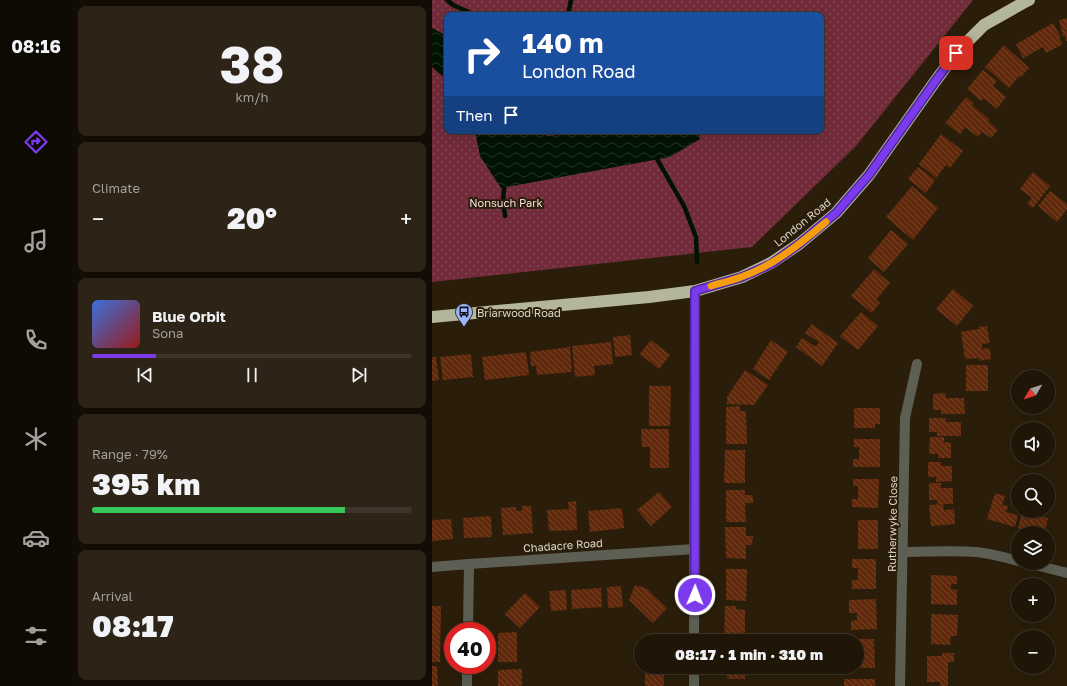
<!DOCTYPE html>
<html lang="en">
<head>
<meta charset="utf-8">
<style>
	body { margin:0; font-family:"Golos Text",sans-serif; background:#2d2316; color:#f1f3f6; height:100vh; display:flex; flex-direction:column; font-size:15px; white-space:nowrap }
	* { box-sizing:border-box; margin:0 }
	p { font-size:13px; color:#a29f9c }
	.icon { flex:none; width:22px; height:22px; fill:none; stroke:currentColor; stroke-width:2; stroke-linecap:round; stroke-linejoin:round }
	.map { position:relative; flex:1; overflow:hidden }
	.panel { display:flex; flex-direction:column; gap:6px; padding:6px; background:#120c04; width:360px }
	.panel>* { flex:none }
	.banner { position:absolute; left:12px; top:12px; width:380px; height:122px; border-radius:8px; box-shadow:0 4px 16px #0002,0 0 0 1px #3d3529; background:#1a4fa0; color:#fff; overflow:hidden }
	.needle { width:26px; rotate:231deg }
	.buttons { position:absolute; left:579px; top:370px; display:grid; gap:8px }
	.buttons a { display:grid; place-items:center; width:44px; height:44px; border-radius:50%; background:#201608; box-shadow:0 4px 16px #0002,0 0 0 1px #3d3529; font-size:20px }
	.speed { position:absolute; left:12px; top:622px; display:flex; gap:8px; font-size:20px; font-weight:700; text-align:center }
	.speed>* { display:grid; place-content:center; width:52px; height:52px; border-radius:50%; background:#201608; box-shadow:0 4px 16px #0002,0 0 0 1px #3d3529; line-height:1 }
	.speed .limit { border:6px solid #d22; background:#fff; color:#111 }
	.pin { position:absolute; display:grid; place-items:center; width:34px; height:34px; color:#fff; margin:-17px; border-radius:8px; box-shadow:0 2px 6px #0006 }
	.me { position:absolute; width:44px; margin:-22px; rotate:1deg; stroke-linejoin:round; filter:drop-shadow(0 0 3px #0008) }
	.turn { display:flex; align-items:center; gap:14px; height:84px; padding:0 12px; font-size:18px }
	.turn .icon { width:52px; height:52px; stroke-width:2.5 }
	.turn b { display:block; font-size:28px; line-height:34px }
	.then { display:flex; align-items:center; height:38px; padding:0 12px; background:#0003; gap:8px; font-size:15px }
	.big { font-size:30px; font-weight:800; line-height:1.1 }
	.panel .card { flex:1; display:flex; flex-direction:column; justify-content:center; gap:6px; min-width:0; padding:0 14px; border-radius:8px; background:#2d2316 }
	.panel .dial { align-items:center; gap:0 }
	.dial b { font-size:52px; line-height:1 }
	.song { display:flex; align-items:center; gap:12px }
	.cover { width:48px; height:48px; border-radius:6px; background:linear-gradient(135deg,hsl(220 70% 55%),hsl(0 70% 35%)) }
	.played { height:4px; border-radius:2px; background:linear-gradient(90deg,#7c3aed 20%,#3d3529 20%) }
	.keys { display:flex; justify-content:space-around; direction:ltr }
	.heat { display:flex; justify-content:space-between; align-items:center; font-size:22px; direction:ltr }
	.charge { height:6px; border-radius:3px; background:linear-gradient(90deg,#34c759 79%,#3d3529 0) }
	.trip { position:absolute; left:202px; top:634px; width:230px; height:40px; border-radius:20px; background:#201608; box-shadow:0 4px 16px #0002,0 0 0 1px #3d3529; font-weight:800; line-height:40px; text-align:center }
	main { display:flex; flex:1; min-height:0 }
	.tab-bar { display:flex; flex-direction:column; width:72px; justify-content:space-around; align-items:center; background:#0d0903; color:#a29f9c }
	.tab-bar .icon { width:28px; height:28px }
	.tab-bar .on { color:#7c3aed }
	.tab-bar b { font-size:18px; color:#f1f3f6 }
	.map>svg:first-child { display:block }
	.park { fill:url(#park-dots); fill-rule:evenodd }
	.water { fill:url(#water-waves) }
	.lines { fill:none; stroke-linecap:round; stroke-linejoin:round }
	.stream { stroke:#001303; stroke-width:4.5 }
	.building { fill:url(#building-back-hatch) }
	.minor { stroke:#5d5f54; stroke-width:10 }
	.highway { stroke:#b3b69b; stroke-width:12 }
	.route-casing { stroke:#51269a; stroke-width:10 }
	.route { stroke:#7c3aed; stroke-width:7 }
	.slow { stroke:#f59e0b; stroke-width:7 }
	.labels { text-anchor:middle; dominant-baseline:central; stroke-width:4; stroke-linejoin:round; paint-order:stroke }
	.park-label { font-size:11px; fill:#f3d9dc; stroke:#2a1e0a }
	.street-label { font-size:11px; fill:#ddd5c9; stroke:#2a1e0a }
	.poi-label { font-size:11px; fill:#ddd5c9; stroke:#2a1e0a; text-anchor:start }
</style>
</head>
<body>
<main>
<nav class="tab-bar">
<b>08:16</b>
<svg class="icon on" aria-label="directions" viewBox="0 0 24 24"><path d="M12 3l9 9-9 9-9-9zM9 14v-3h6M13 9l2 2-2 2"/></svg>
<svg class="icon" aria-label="music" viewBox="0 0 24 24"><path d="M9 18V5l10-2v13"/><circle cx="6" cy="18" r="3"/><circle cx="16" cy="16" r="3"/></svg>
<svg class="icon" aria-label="phone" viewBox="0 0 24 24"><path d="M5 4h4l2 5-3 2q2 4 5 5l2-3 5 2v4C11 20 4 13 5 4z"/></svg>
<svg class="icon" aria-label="climate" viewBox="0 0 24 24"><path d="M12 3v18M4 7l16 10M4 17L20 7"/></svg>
<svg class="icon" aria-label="car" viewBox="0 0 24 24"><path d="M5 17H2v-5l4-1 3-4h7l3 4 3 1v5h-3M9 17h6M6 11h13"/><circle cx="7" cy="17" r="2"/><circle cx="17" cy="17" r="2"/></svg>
<svg class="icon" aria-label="filters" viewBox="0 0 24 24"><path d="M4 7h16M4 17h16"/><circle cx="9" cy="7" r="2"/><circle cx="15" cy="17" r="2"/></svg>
</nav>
<section class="panel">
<div class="card dial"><b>38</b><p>km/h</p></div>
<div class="card"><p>Climate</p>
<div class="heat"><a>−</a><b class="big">20°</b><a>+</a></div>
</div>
<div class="card">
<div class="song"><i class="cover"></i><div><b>Blue Orbit</b><p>Sona</p></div></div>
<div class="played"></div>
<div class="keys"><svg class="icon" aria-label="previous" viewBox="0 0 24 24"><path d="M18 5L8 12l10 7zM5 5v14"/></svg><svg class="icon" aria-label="pause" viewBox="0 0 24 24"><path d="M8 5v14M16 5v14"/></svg><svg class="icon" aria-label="next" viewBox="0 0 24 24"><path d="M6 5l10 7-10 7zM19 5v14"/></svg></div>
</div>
<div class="card"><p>Range · 79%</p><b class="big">395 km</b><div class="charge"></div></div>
<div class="card"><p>Arrival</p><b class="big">08:17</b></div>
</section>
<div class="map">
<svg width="635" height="686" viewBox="0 0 635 686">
	<defs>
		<pattern id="park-dots" width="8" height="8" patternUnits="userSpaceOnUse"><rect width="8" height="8" fill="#712b3a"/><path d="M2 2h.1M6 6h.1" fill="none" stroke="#854955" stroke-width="1.8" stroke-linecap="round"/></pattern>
		<pattern id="water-waves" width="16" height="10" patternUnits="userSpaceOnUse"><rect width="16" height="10" fill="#001303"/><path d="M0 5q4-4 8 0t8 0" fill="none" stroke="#253426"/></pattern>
		<pattern id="building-back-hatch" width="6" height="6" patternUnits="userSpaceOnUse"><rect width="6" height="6" fill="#61290b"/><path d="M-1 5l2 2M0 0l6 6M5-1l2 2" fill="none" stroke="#77472d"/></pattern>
	</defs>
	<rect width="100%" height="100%" fill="#2a1e0a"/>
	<path class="park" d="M0 0H541L424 146 320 247 0 282ZM15 15H389V131H15Z"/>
	<path class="water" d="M0 28 15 36V80L0 67Z
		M43 131H112L115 136 166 131H266L268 139 238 157 69 188 48 156Z"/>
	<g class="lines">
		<path class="stream" d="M15 0 21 5 43 15
			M136 15 139 0
			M225 159 252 206 264 237 265 262
			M72 188 71 202 73 216"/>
	</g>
	<path class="building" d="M635 18V41H634L633 36 631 37 627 20Z
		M621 23 629 37 627 38 631 44 614 53 611 47 591 58 584 44Z
		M572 45 597 68 588 78 587 76 577 88 553 67Z
		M551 70 565 81 561 86 574 97 565 109 551 98 549 101 535 89Z
		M534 97 541 103 540 105 557 119 556 121 566 130 559 138 550 132 546 137 533 127 528 134 513 123Z
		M509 134 531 151 518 168 514 165 504 178 487 164Z
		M486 167 503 180 494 193 476 179Z
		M601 172 618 186 601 208 595 204 600 198 588 189Z
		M480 186 506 208 481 240 454 217Z
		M618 191 635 204V209L625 222 606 206Z
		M459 230 476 244 452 272 436 258Z
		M442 269 458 283 444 300 448 303 440 313 419 296Z
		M521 289 541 306 525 326 504 309Z
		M429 312 446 326 426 350 408 336Z
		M380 324 406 343 390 366 364 347 370 338 384 347 385 345 387 342 373 333Z
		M555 326 558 343 550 344V349L558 348 559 359 547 361V358L533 359 529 332 547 329V327Z
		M198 335 200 355 183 357 181 337Z
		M219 340 238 355 227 369 208 354Z
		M339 340 356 352 337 380 321 369Z
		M179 342 181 364 162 366 163 375 143 377 140 346Z
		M138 347 140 372 105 375 104 366H99L98 352Z
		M94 352 97 375 53 380 50 357Z
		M39 354 41 377 11 380 8 357Z
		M0 357H4L7 380 0 381Z
		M534 365H556V391H534Z
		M313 370 336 385 322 405 295 404V397Z
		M217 386H239L238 426H217Z
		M513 393 514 398H532L533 414H509V410H501V394Z
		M308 406V411H314L315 444H294V407Z
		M422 408H448V424H443V428H422Z
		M497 418H514V422H529V436H505V432H497Z
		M209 429H237V468H218V447H210Z
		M498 437H512V442L519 443V458H506V454H497Z
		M422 439H448V467H421V459H427V447H422Z
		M293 450H313V483H292Z
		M496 462H509V466H520V481L504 482V477H496Z
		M421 479H447L446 508 420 507V499H426V486H421Z
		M497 483H509V488H521V504H505V500H497Z
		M294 490H313V495H321V503H313L314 522H294Z
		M227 492 240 507 219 526 205 510Z
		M563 493 573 496 570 505 576 506 574 512 586 515 583 527 555 519Z
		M144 501 145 530 117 531 115 510 137 509 136 502Z
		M511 504 512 510 522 509 523 524 499 526 497 505Z
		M90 506H99L101 533 71 535 69 508 84 507V511H90Z
		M190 508 192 528 158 532 156 511Z
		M590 512 616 518 613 532 606 530 605 533H604L586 528Z
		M59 516 60 537 32 538 31 518Z
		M19 519 21 539 0 541V520Z
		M426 520H446V549H426Z
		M293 527H314V536H321L320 545H314V559L294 558Z
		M420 559H444V589H420V580H426V568H420Z
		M294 569H315L314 601 294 600Z
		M499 575 525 576V584H519V589L525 590V605L499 604Z
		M203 585 214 588 235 608 221 623 197 600Z
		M189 586 191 607 176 608 175 587Z
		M169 588 170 607 140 609 139 590Z
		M134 590 135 610 119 611 117 591Z
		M93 593 108 607 88 628 73 614Z
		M444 599 445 629 419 630V621L425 620V613H417V600Z
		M0 606H9L8 662H0Z
		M293 606H304V609L313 610V641H292Z
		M499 614 526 615 525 636H519L518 645 499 644Z
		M85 632V662H66V633Z
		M213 635H234V641H213Z
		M418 639H442L443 668H425V641H418Z
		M510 653H522V662H516V686H508V682H495V656H510Z
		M0 666H5L6 686H0Z
		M213 667H232V686H213Z
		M295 667H314L313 679H295Z
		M90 669V686H66V670Z
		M412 679H443V686H412Z"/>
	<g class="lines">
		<path class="minor" d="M471 552C495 552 519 550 543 552 558 553 572 557 586 561
			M595 563 635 573
			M0 567 37 564 263 549
			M36 631 37 564
			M262 641 263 291
			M35 686V665
			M262 686V667
			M468 686 473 418 485 364"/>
		<path class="highway" d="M0 317 217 297 263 291 310 277 339 263 367 244 404 213 437 175 502 83 524 53 552 25 591 3 597 0"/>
	</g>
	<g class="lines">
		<defs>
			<path id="route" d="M263 595V291L310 277 339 264 367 244 404 213 437 175 502 83 524 53"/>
		</defs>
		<use href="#route" class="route-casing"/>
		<use href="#route" class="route"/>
		<path class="slow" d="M279 286C289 283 299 281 309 277 341 266 368 244 394 222"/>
	</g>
	<defs>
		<symbol id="bus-pin" viewBox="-11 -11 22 30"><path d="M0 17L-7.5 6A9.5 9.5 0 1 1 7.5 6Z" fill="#98b5fd" stroke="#2a1e0a"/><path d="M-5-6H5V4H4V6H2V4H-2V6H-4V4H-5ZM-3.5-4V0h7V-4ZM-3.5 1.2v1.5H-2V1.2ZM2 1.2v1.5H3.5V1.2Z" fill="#111"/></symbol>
	</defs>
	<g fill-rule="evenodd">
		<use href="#bus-pin" x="22" y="302" width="20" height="27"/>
	</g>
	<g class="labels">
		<g class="park-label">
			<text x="74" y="202">Nonsuch Park</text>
		</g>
		<g class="street-label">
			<text transform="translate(370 222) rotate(-39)">London Road</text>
			<text transform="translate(460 524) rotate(-89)">Rutherwyke Close</text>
			<text transform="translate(131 545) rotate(-4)">Chadacre Road</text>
		</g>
		<g class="poi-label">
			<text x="45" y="312">Briarwood Road</text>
		</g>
	</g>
</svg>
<div class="buttons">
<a><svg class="needle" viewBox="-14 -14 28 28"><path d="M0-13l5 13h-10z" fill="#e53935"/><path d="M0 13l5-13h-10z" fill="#a29f9c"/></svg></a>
<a><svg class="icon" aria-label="sound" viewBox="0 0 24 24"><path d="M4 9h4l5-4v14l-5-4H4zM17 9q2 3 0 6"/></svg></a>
<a><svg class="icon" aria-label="search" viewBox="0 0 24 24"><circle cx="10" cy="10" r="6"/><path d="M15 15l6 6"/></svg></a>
<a><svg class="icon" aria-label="layers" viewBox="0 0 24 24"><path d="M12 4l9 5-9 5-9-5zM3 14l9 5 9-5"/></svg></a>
<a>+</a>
<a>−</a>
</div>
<div class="speed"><div class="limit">40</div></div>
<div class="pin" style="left:524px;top:53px;background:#d93025"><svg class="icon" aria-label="arrive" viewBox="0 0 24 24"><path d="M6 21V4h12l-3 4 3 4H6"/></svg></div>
<svg class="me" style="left:263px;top:595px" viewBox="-20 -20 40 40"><circle r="17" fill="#7c3aed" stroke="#fff" stroke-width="3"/><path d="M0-11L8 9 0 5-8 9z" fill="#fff"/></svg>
<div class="trip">08:17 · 1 min · 310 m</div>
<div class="banner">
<div class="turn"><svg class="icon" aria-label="right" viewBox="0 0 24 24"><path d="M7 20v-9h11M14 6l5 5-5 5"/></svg><div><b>140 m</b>London Road</div></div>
<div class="then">Then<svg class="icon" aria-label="arrive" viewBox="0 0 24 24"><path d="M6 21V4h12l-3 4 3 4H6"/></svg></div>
</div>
</div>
</main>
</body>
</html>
